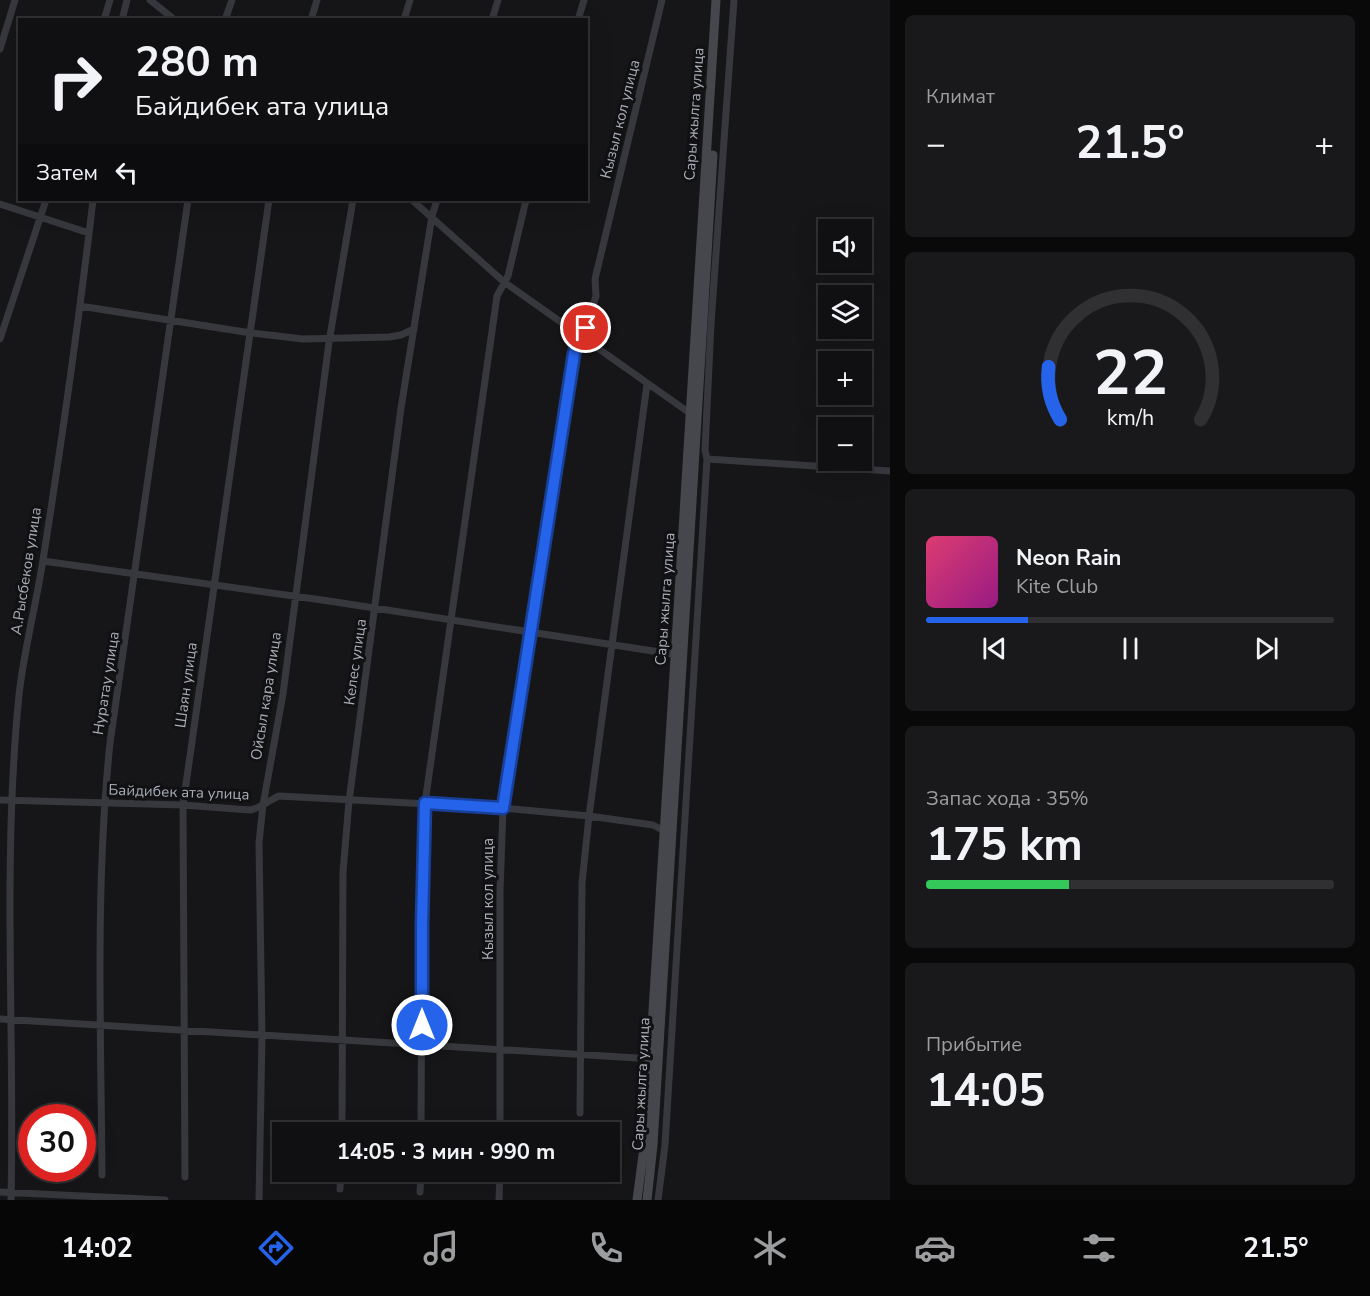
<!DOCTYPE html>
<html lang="ru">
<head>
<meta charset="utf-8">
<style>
	body { margin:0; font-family:"Nunito Sans",sans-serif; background:#19191b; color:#f1f3f6; height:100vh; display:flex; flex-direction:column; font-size:22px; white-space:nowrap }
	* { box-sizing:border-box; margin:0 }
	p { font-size:20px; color:#9c9d9f }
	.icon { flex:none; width:33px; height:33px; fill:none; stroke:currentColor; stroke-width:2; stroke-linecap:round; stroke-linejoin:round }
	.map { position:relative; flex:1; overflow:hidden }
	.details { display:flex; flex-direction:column; gap:15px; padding:15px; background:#09090a; width:480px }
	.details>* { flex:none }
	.guide { position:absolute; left:18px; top:18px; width:570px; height:183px; border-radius:0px; box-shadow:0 6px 24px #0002,0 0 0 2px #303032; background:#101012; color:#f1f3f6; overflow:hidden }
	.buttons { position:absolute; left:818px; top:219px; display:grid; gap:12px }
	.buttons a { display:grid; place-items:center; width:54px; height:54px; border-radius:0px; background:#101012; box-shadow:0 6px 24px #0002,0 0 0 2px #303032; font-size:30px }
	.speed { position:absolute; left:18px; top:1104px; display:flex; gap:12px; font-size:30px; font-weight:700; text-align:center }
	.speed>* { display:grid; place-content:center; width:78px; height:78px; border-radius:50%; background:#101012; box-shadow:0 6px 24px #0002,0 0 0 2px #303032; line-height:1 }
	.speed .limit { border:9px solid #d22; background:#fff; color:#111 }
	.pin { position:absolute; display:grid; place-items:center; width:51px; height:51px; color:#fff; margin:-26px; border:3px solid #fff; border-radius:50%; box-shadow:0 2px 6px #0007 }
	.me { position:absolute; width:66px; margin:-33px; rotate:0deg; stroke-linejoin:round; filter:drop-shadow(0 0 4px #0008) }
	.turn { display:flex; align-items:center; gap:21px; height:126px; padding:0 18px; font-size:27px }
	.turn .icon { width:78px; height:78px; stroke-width:2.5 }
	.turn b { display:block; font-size:42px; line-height:51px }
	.then { display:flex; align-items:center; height:57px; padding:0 18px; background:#0003; gap:12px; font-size:22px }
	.big { font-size:45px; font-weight:700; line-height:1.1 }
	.details .widget { flex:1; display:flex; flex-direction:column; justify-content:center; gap:9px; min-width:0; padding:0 21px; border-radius:9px; background:#19191b }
	.details .dial { align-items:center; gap:0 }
	.dial svg { height:156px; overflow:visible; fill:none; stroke:#303032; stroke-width:7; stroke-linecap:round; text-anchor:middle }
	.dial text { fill:#f1f3f6; stroke:none }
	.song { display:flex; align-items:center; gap:18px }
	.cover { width:72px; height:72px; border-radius:9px; background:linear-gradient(135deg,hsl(340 70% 55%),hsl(310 70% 35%)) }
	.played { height:6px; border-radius:3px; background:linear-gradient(90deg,#2563eb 25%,#303032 25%) }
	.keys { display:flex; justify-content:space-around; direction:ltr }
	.heat { display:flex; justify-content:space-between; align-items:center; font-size:33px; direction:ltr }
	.charge { height:9px; border-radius:4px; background:linear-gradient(90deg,#34c759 35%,#303032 0) }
	.trip { position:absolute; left:272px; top:1122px; width:348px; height:60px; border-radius:0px; background:#101012; box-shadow:0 6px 24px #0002,0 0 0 2px #303032; font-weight:700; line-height:60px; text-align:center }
	.menu { display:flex; height:96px; justify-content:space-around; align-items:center; background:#060607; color:#9c9d9f }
	.menu .icon { width:42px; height:42px }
	.menu .active { color:#2563eb }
	.menu b { font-size:27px; color:#f1f3f6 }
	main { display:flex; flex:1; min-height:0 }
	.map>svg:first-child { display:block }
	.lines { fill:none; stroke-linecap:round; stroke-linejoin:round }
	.minor { stroke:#37383d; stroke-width:7 }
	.secondary { stroke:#45474d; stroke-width:9 }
	.route-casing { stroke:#184099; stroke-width:15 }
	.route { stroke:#2563eb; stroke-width:10 }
	.labels { text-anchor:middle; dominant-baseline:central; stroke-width:6; stroke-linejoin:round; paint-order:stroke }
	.street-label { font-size:15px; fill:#a8adb8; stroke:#111113 }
</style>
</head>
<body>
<main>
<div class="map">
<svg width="890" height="1200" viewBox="0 0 890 1200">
	<rect width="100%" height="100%" fill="#161618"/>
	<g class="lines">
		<path class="minor" d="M150 0 175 20
			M104 20 110 0
			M122 20 127 0
			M225 20 232 0
			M311 20 317 0
			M404 20 410 0
			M492 20 498 0
			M578 20 584 0
			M0 49 15 0
			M412 200 504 282 691 414
			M0 204 89 233
			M80 306 251 333 303 339 389 337 401 335 414 329
			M0 339 46 200
			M707 459 890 471
			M43 561 329 601 679 655
			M0 800 183 805 250 810C261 808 269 800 279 796L503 808 589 816 653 825 668 833
			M0 1019 653 1059
			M580 1113 582 883 589 816 647 384
			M342 1132 343 872 349 801 401 408 432 216 437 200
			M421 1132 422 924 425 803 497 296 508 276 526 200
			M500 1132V892L503 808 574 354 579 336 586 328 590 316 596 296 595 279 662 0
			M102 1175C101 1032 95 886 110 743L188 200
			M185 1177 183 805 269 200
			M340 1189 341 1172
			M0 1192 165 1200
			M420 1192 421 1172
			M11 1200C15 1032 2 863 19 695 24 650 36 605 43 560 62 440 79 320 93 200
			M259 1200 262 1035 259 843 263 805 283 694 329 342 353 200
			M499 1200 500 1172
			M658 1200 665 1145 707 459 705 450 711 324 734 0"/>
		<path class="secondary" d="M637 1200 644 1147 650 1059 716 0
			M647 1200 653 1145 713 155"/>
	</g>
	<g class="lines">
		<defs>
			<path id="route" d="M422 1025V924L425 803 503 808 574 354 579 336 586 328"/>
		</defs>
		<use href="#route" class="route-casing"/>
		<use href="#route" class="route"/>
	</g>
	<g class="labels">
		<g class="street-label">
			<text transform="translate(694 114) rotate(-86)">Сары жылга улица</text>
			<text transform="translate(620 119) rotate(-76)">Кызыл кол улица</text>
			<text transform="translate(26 571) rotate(-81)">А.Рысбеков улица</text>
			<text transform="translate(665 599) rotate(-86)">Сары жылга улица</text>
			<text transform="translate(355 662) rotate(-82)">Келес улица</text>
			<text transform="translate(106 683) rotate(-81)">Нуратау улица</text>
			<text transform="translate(186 685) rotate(-82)">Шаян улица</text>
			<text transform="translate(266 696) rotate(-81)">Ойсыл кара улица</text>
			<text transform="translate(179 792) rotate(2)">Байдибек ата улица</text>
			<text transform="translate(488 899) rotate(-90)">Кызыл кол улица</text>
			<text transform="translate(641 1084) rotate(-87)">Сары жылга улица</text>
		</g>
	</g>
</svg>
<div class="buttons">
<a><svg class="icon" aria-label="sound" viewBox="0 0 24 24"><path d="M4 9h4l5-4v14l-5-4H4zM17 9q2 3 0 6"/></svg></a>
<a><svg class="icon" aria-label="layers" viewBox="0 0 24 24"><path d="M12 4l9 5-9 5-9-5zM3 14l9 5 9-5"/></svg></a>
<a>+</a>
<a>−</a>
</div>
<div class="speed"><div class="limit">30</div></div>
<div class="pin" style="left:586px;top:328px;background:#d93025"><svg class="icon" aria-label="arrive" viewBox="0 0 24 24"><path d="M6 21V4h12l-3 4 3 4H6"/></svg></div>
<svg class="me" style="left:422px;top:1025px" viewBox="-20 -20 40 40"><circle r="17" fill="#2563eb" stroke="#fff" stroke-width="3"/><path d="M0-11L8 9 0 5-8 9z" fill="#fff"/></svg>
<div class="trip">14:05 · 3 мин · 990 m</div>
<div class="guide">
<div class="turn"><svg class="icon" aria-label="right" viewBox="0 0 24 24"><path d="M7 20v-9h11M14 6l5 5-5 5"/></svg><div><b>280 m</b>Байдибек ата улица</div></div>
<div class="then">Затем<svg class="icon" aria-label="left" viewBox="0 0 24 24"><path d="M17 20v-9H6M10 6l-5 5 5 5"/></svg></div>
</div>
</div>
<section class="details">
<div class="widget"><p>Климат</p>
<div class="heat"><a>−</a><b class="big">21.5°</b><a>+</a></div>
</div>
<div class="widget dial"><svg viewBox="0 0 100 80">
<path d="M14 69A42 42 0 1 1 86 69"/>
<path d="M14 69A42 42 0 0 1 8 42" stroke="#2563eb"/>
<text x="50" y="56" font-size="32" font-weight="700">22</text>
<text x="50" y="72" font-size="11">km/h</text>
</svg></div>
<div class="widget">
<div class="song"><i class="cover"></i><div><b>Neon Rain</b><p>Kite Club</p></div></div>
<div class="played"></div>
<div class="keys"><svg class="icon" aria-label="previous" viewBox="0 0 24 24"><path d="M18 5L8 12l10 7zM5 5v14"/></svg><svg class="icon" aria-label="pause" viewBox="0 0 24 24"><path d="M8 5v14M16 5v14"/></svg><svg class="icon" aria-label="next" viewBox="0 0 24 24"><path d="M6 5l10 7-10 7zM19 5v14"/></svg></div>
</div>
<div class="widget"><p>Запас хода · 35%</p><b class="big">175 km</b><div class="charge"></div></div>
<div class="widget"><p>Прибытие</p><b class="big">14:05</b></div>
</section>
</main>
<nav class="menu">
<b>14:02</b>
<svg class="icon active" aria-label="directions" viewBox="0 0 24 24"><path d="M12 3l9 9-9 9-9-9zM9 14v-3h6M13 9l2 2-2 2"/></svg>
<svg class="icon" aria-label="music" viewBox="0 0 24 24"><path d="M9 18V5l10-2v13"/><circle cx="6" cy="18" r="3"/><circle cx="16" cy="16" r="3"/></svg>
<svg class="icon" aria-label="phone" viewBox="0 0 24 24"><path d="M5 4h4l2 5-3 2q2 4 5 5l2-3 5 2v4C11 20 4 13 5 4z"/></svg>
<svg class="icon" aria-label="climate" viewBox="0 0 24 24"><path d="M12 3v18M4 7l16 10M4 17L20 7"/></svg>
<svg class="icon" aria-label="car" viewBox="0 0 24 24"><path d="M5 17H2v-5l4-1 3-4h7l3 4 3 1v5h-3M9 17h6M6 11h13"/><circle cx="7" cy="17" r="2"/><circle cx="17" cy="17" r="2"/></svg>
<svg class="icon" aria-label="filters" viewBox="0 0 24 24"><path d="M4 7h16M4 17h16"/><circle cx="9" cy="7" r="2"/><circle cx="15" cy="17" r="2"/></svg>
<b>21.5°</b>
</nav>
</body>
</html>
